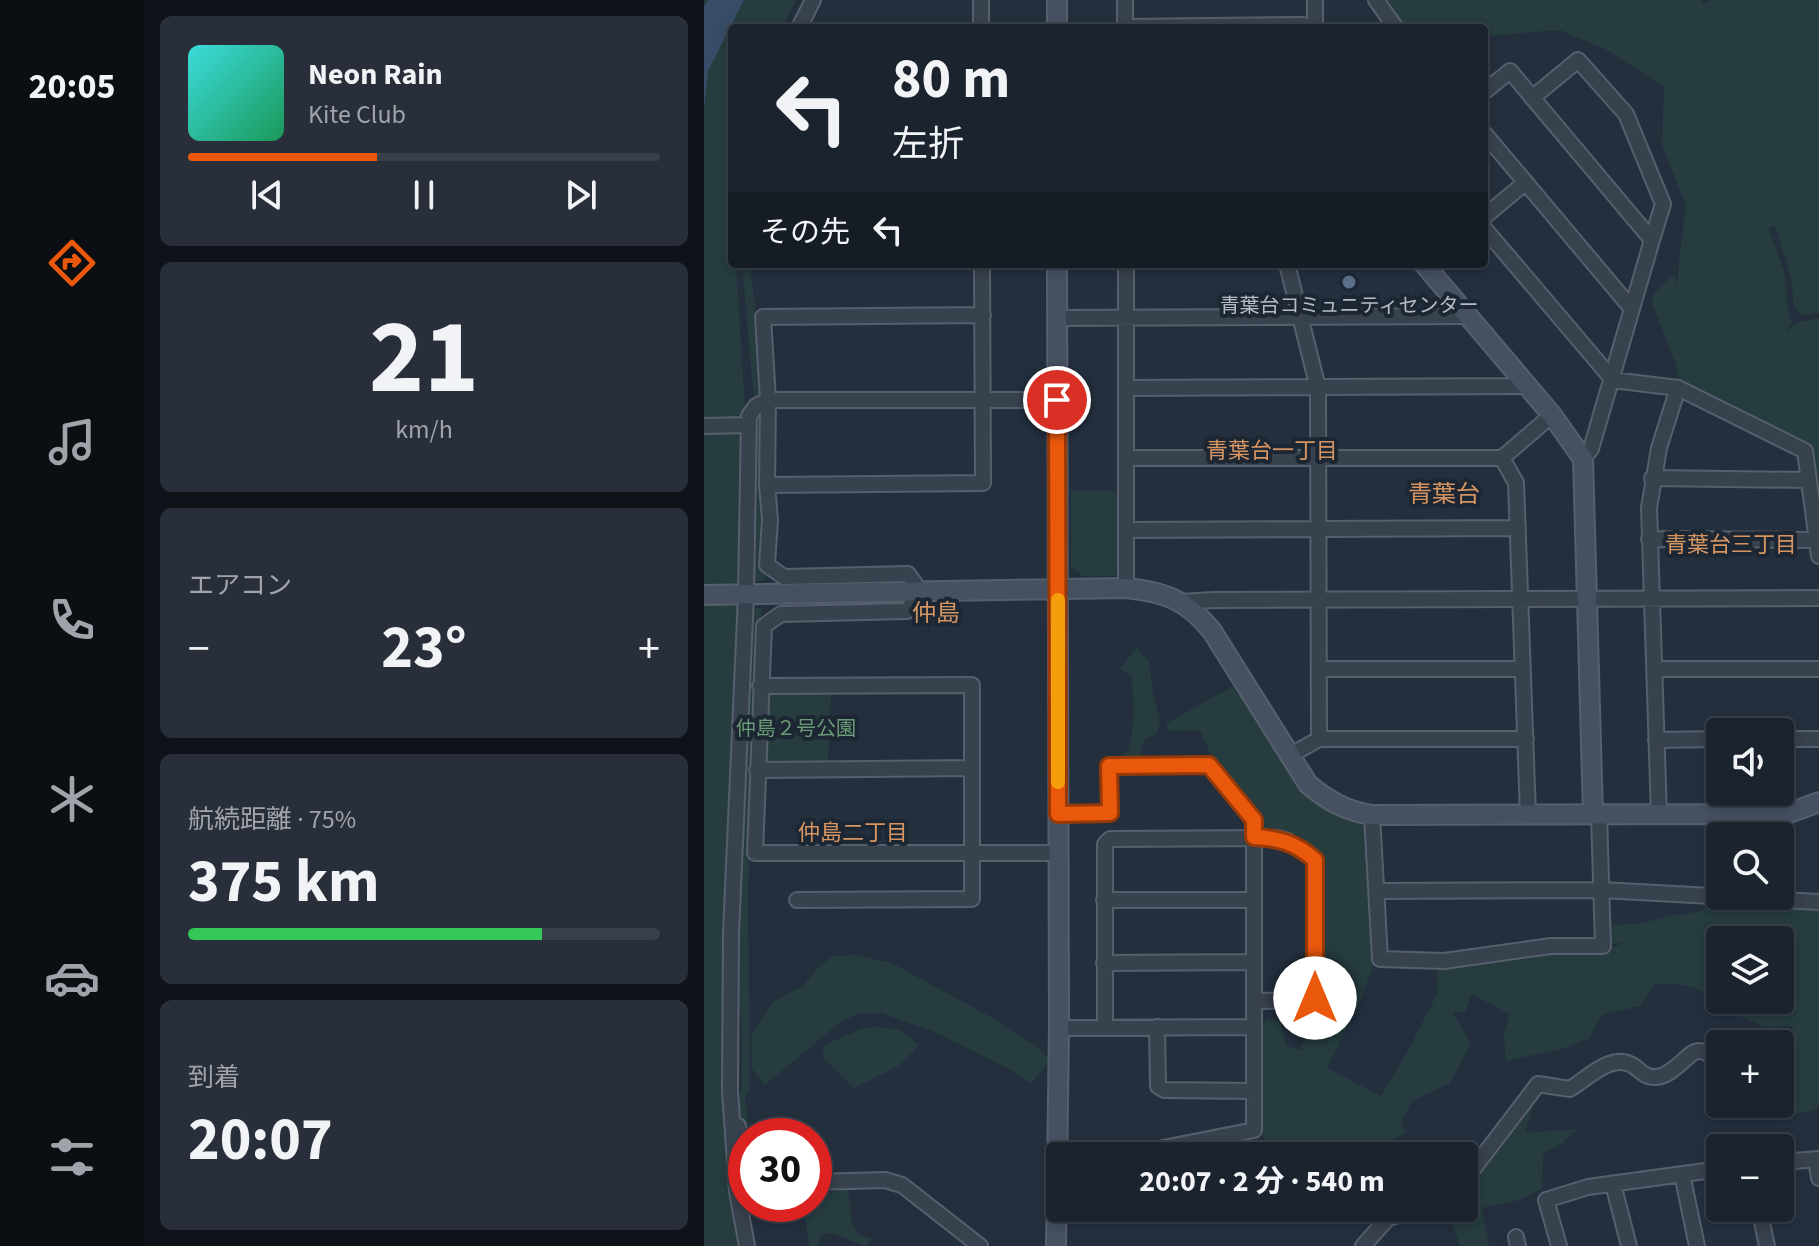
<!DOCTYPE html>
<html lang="ja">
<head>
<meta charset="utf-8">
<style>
	body { margin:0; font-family:"Source Sans 3","Noto Sans JP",sans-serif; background:#282f3a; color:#f1f3f6; height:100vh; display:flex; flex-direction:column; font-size:30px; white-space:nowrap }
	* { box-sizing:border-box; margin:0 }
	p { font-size:26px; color:#a0a4aa }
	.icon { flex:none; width:44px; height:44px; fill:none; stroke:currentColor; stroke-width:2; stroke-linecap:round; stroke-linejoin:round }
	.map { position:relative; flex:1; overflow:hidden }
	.panel { display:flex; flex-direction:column; gap:16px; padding:16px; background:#0f1319; width:560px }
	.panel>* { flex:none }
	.guide { position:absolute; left:24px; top:24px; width:760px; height:244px; border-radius:8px; box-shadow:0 4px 12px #0003,0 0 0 2px #39404a; background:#1b232e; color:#f1f3f6; overflow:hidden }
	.controls { position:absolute; left:1002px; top:718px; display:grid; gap:16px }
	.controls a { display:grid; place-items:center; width:88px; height:88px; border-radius:8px; background:#1b232e; box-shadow:0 4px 12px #0003,0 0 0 2px #39404a; font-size:40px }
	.speed { position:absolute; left:24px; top:1118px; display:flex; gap:16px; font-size:40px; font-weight:700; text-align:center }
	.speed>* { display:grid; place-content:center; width:104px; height:104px; border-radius:50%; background:#1b232e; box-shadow:0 4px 12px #0003,0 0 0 2px #39404a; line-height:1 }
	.speed .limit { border:12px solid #d22; background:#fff; color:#111 }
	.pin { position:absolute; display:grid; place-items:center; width:68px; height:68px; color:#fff; margin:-34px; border:4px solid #fff; border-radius:50%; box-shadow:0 2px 8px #0007 }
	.me { position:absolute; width:88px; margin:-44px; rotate:0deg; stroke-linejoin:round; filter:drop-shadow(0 0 6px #0008) }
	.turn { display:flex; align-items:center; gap:28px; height:168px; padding:0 32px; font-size:36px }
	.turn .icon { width:104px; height:104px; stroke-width:2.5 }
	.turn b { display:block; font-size:56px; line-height:68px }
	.then { display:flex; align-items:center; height:76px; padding:0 32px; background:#0003; gap:16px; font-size:30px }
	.big { font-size:60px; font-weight:700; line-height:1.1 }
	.panel .tile { flex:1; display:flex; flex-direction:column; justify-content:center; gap:12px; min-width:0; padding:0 28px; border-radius:12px; background:#282f3a }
	.panel .dial { align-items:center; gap:0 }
	.dial b { font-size:104px; line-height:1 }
	.song { display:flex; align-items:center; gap:24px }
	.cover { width:96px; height:96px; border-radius:12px; background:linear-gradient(135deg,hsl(180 70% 55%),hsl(150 70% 35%)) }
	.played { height:8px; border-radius:4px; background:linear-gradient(90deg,#ea580c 40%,#39404a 40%) }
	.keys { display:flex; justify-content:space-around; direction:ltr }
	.heat { display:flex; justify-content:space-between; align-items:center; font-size:44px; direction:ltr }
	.charge { height:12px; border-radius:6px; background:linear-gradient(90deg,#34c759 75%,#39404a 0) }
	.trip { position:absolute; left:342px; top:1142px; width:432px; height:80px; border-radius:8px; background:#1b232e; box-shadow:0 4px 12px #0003,0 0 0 2px #39404a; font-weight:700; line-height:80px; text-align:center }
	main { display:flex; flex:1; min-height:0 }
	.tabs { display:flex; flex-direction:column; width:144px; justify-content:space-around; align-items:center; background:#0b0e12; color:#a0a4aa }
	.tabs .icon { width:56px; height:56px }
	.tabs .active { color:#ea580c }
	.tabs b { font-size:36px; color:#f1f3f6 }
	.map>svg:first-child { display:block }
	.green { fill:#263c3f; fill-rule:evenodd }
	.water { fill:#394c67 }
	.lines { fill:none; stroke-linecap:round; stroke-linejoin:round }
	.street-casing { stroke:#565f6c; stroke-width:18 }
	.secondary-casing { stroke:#565f6c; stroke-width:22 }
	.street { stroke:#38414e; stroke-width:14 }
	.secondary { stroke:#465061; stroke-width:18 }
	.route-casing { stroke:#983908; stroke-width:20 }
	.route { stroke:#ea580c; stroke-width:14 }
	.slow { stroke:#f59e0b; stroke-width:14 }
	.service-dot { fill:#5c6f8a; stroke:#1d2633; stroke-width:3 }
	.labels { text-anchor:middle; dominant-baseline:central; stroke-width:8; stroke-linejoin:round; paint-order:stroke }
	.poi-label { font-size:20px; fill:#b4bcc9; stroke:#1d2633 }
	.park-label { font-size:20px; fill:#6b9a76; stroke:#1d2633 }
	.neighbourhood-label { font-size:22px; fill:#d59563; stroke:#1d2633 }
	.quarter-label { font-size:24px; fill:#d59563; stroke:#1d2633 }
</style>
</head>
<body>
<main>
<nav class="tabs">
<b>20:05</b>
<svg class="icon active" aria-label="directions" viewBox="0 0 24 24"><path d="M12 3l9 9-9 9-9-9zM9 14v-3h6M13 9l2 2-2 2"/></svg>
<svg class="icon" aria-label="music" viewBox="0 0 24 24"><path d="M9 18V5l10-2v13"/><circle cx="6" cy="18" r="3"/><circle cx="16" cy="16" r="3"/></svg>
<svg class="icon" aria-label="phone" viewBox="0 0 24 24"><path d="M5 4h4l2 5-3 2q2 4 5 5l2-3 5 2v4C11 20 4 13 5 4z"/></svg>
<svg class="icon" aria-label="climate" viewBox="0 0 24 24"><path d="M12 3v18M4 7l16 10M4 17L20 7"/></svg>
<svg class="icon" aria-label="car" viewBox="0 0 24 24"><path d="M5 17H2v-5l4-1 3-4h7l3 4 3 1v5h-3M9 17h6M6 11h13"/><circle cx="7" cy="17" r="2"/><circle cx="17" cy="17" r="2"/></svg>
<svg class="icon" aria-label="filters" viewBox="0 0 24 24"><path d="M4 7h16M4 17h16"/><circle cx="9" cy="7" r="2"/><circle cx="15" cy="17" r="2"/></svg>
</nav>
<section class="panel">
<div class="tile">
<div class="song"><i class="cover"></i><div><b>Neon Rain</b><p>Kite Club</p></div></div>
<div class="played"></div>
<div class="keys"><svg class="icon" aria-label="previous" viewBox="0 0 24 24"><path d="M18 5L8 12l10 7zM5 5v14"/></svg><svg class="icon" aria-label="pause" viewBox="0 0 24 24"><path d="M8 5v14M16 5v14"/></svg><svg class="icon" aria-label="next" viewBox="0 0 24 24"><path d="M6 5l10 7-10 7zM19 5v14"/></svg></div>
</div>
<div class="tile dial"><b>21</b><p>km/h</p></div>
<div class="tile"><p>エアコン</p>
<div class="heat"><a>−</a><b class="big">23°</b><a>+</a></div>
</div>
<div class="tile"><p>航続距離 · 75%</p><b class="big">375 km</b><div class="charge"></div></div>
<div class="tile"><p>到着</p><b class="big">20:07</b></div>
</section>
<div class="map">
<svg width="1115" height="1246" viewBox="0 0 1115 1246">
	<rect width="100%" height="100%" fill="#242f3e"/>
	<path class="green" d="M0 0H92L78 28H28V264H32L41 409 25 965 22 1161 39 1246H0Z
		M684 0H997L1000 4 1007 0H1115V313L1097 315 1090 307 1087 277 1071 225 1065 229 1080 271 1084 310 1088 322 1082 332 1095 322 1115 318V523L1105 448 976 383 971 362 949 305V295L971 273 972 288 982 206 958 145 960 87 903 50 856 30 780 36V28H751L761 16 747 28H701Z
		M38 264H46L60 394 50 401Z
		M58 407 61 581H47L51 413Z
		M367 491H417V568L411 576H379L367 567Z
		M46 608H58L44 889 46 1090 41 1097 45 1136H42V1160L33 1104 38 1087V1019L34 1001 30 999Z
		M433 647 445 662 449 694 456 720 453 733 440 740 435 759H414L425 750 430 717 428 677 416 669Z
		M531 685 592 784C604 798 618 808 635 816 646 821 656 821 665 830L670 964 658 997 623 1068 677 1096 703 1053 733 994 734 970 738 966 850 952 898 951 923 942 908 944 903 929 908 925 935 924 966 916 993 912 1014 900 1045 906V916L1049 904 1115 907V1106L1110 1110 1087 1115 1076 1099V1053L1087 1040 1089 1026C1079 1026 1066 1029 1057 1025 1013 1010 1006 978 951 985L936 1006 898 1015 885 1038 861 1048 802 1061 800 1033 806 1014 767 994 761 1012 748 1011 767 1044 746 1083 708 1101 697 1122 701 1133 655 1156H636L634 1154 628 1156H571L557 1132 555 1122V1026L563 1019 577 1021 582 1045 596 1050 615 1005V855L562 834 555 827 509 760 496 730 463 731V723ZM1016 940H1076V1000H1016Z
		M127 689 124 765H57L60 693Z
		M149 955 188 963 285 1016 330 1045 347 1060 327 1083 309 1071 226 1030 177 1013H155L134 1024 61 1085 48 1069 47 1036 69 1002 100 985 116 965 130 956Z
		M175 1027 197 1030 215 1045 196 1065 150 1088 118 1057 121 1045 159 1028Z
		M833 1092 821 1133 873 1129 857 1144 839 1154 838 1189 815 1200 778 1208 785 1246H756L743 1208H760V1181Z
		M143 1189C150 1211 141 1214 155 1235L168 1239 161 1246 128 1233 116 1235 114 1246H105L100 1211 105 1204H110L111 1196Z"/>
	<path class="water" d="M4 0H40L4 71 0 110V7Z"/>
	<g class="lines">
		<defs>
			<path id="street" d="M277 0V28
				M421 0V28
				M672 0 692 28
				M422 27 599 25 609 28
				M95 28 109 0
				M611 28V0
				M780 92 806 71 948 240 887 449 879 459
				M828 98 874 60 922 114 959 204 948 240
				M780 133 928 309
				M780 217 821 183
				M780 228 909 380 974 388 1101 451 1115 556
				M583 264 614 388 615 739
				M279 315 59 317 64 400 63 485 66 520 63 565 80 577 204 574 216 591 203 611 77 614 60 626 51 853H354
				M353 318 762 316
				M422 388 823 386
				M0 426 44 425
				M422 458H798L848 415
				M798 458 812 483 824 815
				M948 478 1105 480
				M63 485 279 483 278 264
				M422 530 814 528
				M945 539 1113 540
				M422 588V264
				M477 602 510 600 1115 598
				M615 669H819
				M950 669H1115
				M56 686 268 685V899L93 900
				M1076 739H1115
				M952 740 1016 739
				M585 756 615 739H822
				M53 770 268 768
				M354 814 406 813 405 766 505 765 550 820V1130L434 1153 397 1156
				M668 815 676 959 740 961 847 946H899L895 814
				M955 815 945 508 955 448 974 388
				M673 891 898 890 1115 902
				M400 900H550
				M400 963 550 962
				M401 1027V844L406 839 574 838 584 841 611 860V998L605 1000 550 1001
				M453 1027 454 1086 460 1090 550 1091
				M355 1028 550 1027
				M34 1126 42 1168
				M1112 1159 1115 1178
				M1076 1162 1115 1159
				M978 1174 993 1246
				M760 1181 834 1084 866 1089C886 1076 910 1051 931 1067 939 1073 943 1078 953 1077 970 1075 984 1052 994 1051 1001 1050 1010 1058 1016 1061
				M110 1182 181 1180 198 1185 276 1246
				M909 1184 925 1246
				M1055 1208 1063 1246
				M812 1237 814 1246
				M43 1246 33 1192 26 1091 27 933 42 595 45 416 52 406 64 400H353
				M659 1246 684 1218 718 1208
				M855 1246 842 1200 884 1187 1016 1169"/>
			<path id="secondary" d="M353 0V28
				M720 264 848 415 879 459 889 814
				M0 595 422 588C461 592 483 600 508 631L604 784C624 801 642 811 668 815L1071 814 1088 812 1115 802
				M352 1246 355 1028 353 264"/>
		</defs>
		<use href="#street" class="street-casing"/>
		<use href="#secondary" class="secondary-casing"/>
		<use href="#street" class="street"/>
		<use href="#secondary" class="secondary"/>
	</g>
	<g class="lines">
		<defs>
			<path id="route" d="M353 400 354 814 406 813 405 766 505 765 550 820V837C575 838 592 843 611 860V998"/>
		</defs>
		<use href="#route" class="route-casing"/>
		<use href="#route" class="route"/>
		<path class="slow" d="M354 782V600"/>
	</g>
	<circle class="service-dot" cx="645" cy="282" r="8"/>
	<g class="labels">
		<g class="poi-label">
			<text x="645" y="306">青葉台コミュニティセンター</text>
		</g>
		<g class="park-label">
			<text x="92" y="729">仲島２号公園</text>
		</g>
		<g class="neighbourhood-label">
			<text x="568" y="451">青葉台一丁目</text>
			<text x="1027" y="545">青葉台三丁目</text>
			<text x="149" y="833">仲島二丁目</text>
		</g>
		<g class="quarter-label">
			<text x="740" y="494">青葉台</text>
			<text x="232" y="613">仲島</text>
		</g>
	</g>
</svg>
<div class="controls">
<a><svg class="icon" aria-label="sound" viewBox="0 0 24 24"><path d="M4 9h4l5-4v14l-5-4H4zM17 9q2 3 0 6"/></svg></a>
<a><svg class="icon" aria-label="search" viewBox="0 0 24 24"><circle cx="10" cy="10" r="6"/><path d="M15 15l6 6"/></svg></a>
<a><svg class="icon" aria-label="layers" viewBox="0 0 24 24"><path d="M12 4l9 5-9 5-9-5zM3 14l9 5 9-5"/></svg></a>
<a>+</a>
<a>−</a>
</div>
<div class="speed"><div class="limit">30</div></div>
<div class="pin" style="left:353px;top:400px;background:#d93025"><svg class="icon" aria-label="arrive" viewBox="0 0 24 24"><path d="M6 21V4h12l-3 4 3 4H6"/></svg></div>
<svg class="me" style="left:611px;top:998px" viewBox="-20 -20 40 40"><circle r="19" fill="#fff"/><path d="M0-13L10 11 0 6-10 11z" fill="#ea580c"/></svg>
<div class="trip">20:07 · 2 分 · 540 m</div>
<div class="guide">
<div class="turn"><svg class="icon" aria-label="left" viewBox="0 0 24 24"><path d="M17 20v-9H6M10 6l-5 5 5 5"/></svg><div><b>80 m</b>左折</div></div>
<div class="then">その先<svg class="icon" aria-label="left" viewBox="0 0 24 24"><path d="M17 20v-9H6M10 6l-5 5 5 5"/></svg></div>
</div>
</div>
</main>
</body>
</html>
